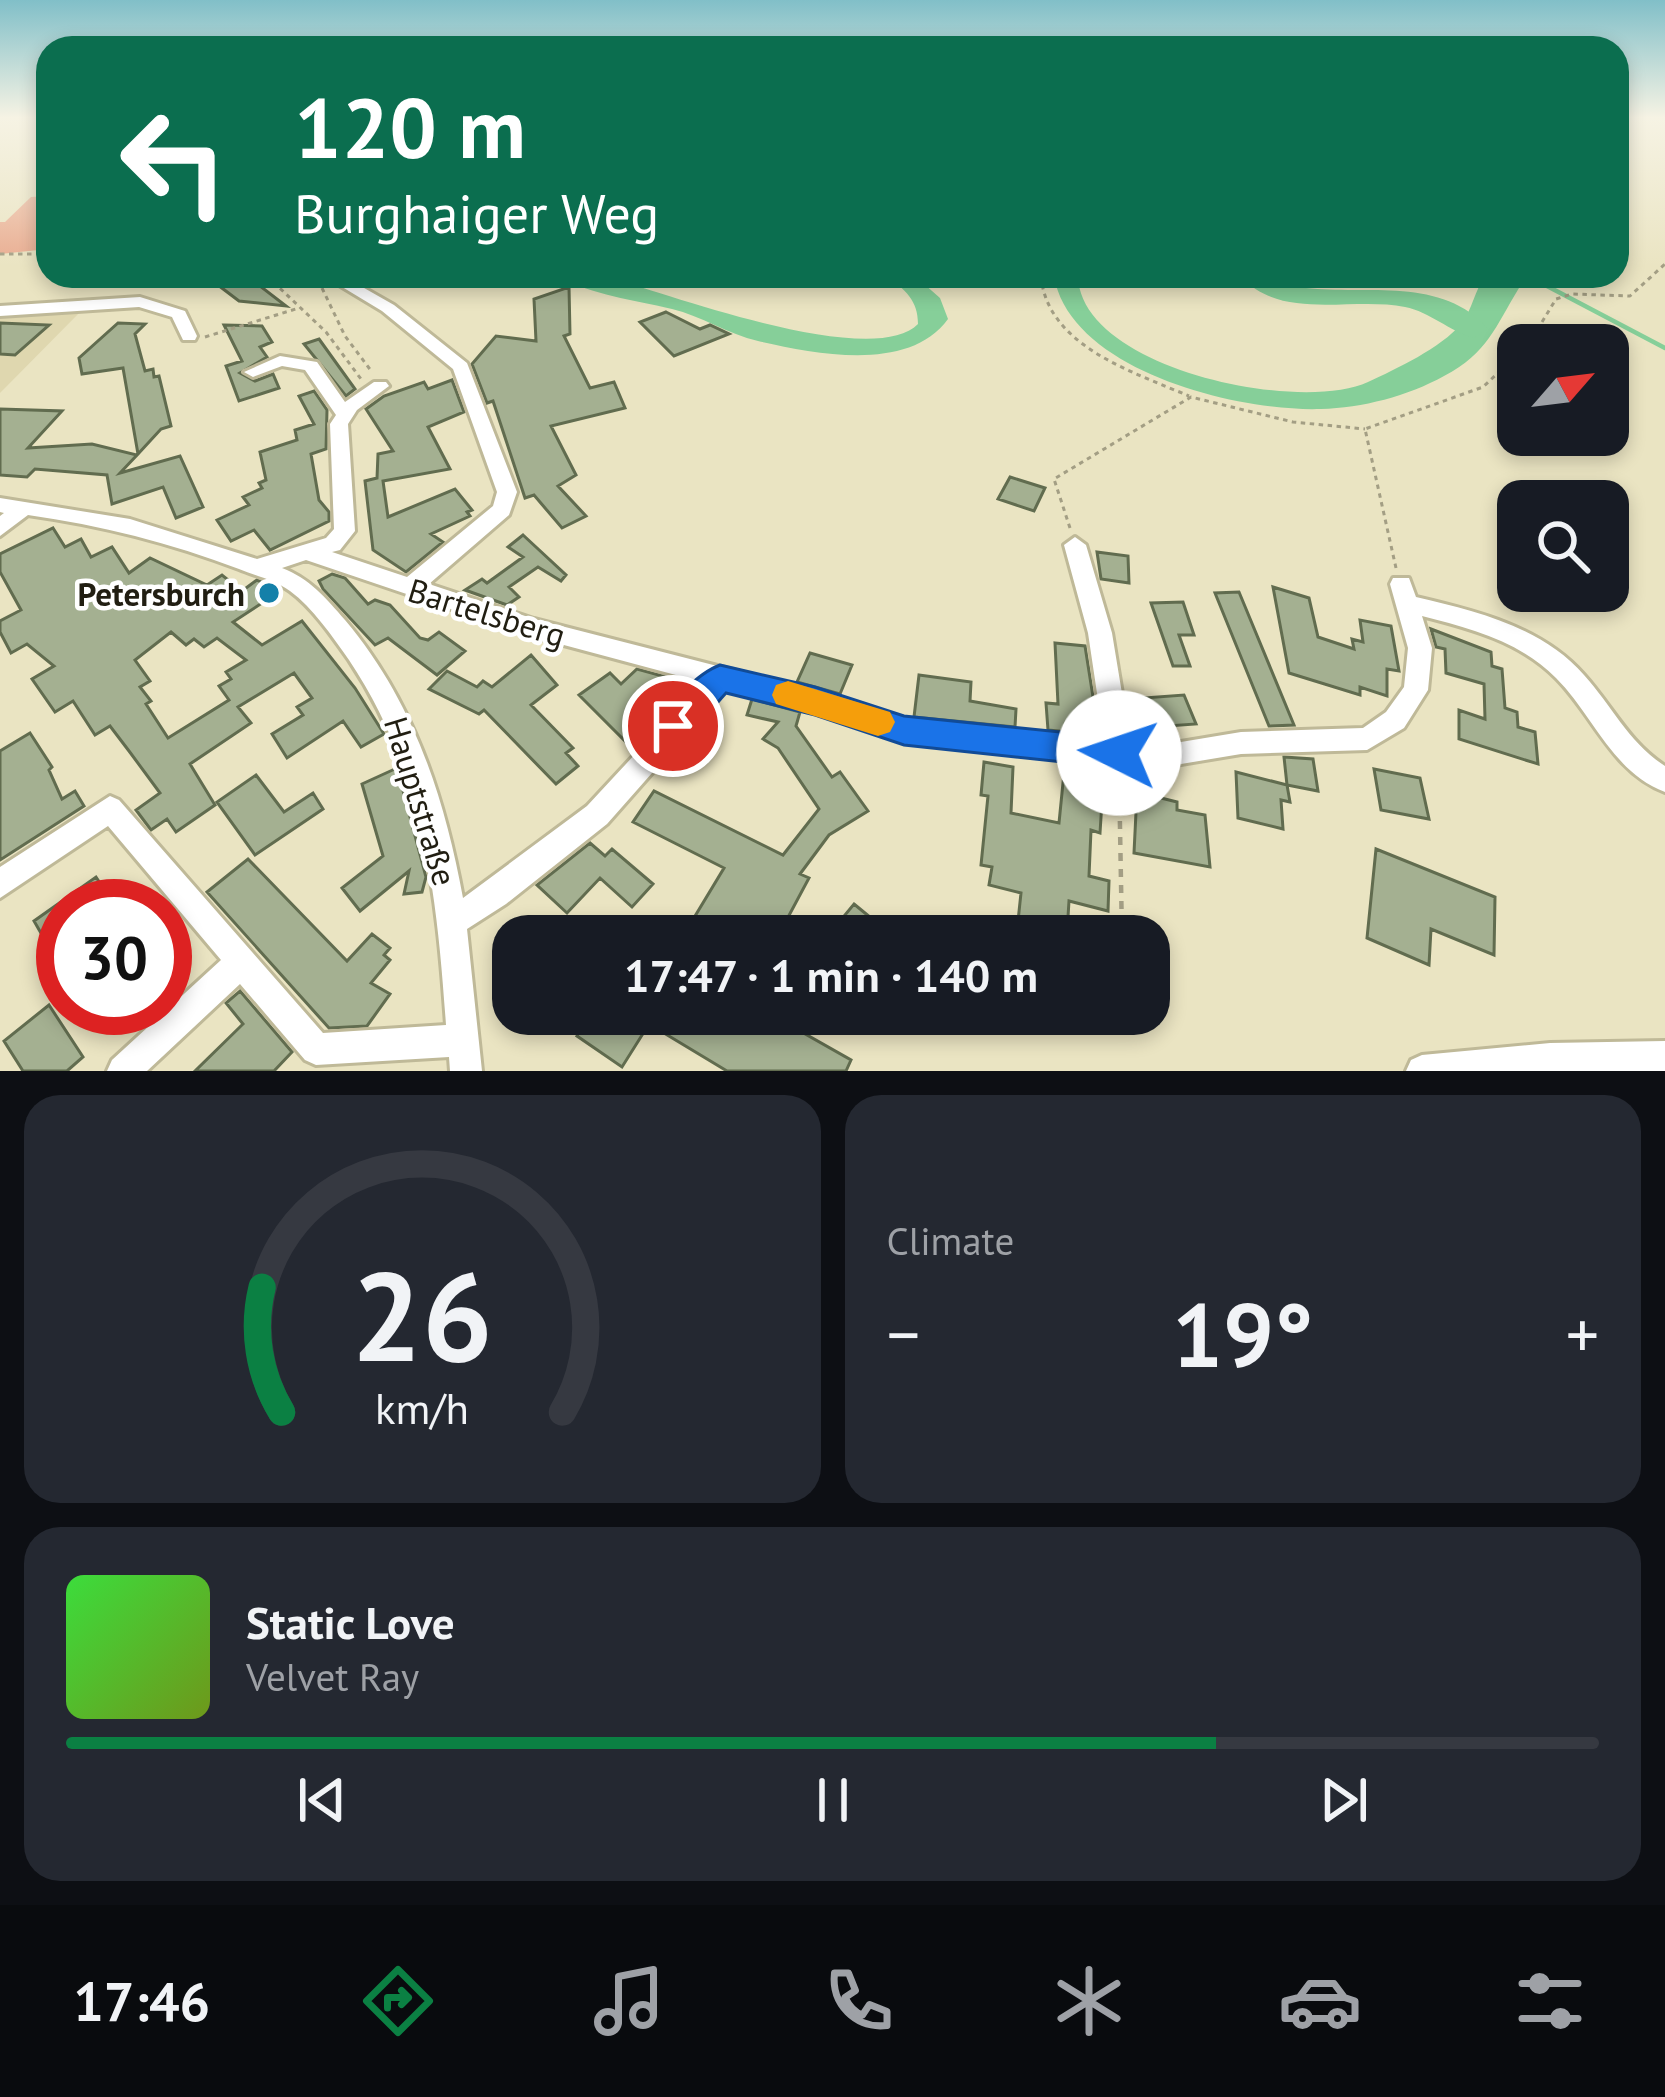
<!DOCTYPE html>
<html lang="en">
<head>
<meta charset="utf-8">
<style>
	body { margin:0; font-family:"PT Sans",sans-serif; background:#242831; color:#f1f3f6; height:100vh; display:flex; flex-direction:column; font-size:45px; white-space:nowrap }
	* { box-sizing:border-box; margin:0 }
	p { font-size:39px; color:#9ea1a6 }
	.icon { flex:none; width:66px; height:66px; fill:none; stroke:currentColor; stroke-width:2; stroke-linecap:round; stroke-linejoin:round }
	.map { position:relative; height:1071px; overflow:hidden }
	.details { display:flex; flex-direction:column; gap:24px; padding:24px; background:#0d0f14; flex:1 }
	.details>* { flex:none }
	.banner { position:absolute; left:36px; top:36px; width:1593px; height:252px; border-radius:36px; box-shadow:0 6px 18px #0003; background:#0b6e4f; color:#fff; overflow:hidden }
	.needle { width:78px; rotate:62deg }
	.controls { position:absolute; left:1497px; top:324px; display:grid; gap:24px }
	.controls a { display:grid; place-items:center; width:132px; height:132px; border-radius:24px; background:#171b24; box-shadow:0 6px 18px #0003; font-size:60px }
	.speed { position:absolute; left:36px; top:879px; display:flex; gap:24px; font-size:60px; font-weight:700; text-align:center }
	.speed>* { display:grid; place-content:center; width:156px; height:156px; border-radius:50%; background:#171b24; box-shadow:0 6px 18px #0003; line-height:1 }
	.speed .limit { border:18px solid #d22; background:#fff; color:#111 }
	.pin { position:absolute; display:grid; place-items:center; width:102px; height:102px; color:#fff; margin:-51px; border:6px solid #fff; border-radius:50%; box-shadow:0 3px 12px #0007 }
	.me { position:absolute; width:132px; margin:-66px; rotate:274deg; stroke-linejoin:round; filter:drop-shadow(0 0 9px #0008) }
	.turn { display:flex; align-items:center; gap:42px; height:252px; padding:0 60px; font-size:54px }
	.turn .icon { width:156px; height:156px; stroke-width:2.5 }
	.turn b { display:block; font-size:84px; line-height:102px }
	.big { font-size:90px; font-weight:600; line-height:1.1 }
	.details .widget { flex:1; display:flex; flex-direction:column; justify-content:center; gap:18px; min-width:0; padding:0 42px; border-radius:36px; background:#242831 }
	.details .dial { align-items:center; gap:0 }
	.dial svg { height:312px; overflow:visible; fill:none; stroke:#363941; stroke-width:7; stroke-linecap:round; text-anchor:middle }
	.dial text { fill:#f1f3f6; stroke:none }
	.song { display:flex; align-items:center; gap:36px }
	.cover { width:144px; height:144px; border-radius:18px; background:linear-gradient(135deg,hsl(120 70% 55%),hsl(80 70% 35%)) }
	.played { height:12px; border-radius:6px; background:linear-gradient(90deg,#0b8043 75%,#363941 75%) }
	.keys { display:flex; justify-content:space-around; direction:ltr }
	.heat { display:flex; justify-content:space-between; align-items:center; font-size:66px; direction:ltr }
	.details .tiles { flex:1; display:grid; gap:24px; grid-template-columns:1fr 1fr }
	.widget:last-child { grid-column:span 2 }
	.trip { position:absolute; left:492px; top:915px; width:678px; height:120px; border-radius:36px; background:#171b24; box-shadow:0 6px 18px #0003; font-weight:600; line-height:120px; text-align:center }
	.dock { display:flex; height:192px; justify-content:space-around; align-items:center; background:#090b0e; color:#9ea1a6 }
	.dock .icon { width:84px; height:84px }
	.dock .on { color:#0b8043 }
	.dock b { font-size:54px; color:#f1f3f6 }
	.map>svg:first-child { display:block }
	.built { fill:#dfd7af }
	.green { fill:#e9ac90 }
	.water { fill:#86cf99 }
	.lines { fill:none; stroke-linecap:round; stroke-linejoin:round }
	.stream { stroke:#86cf99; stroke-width:4.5 }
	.river { fill:#86cf99; fill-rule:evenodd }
	.building { fill:#a4b091; stroke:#616c4f; stroke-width:3; fill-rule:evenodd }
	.minor-casing { stroke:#bfb998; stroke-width:6 }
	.path-far1 { stroke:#a39e84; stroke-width:3; stroke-dasharray:4.5 4.5; stroke-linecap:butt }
	.path { stroke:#a39e84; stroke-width:4.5; stroke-dasharray:8 8; stroke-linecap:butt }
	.minor { fill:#fff; fill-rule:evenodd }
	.route { fill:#1a73e8; stroke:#114b97; stroke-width:3 }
	.slow { fill:#f59e0b }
	.poi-dot { fill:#1480a9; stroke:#fff; stroke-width:4.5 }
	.labels { text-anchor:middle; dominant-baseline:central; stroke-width:9; stroke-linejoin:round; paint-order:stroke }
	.poi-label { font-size:33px; font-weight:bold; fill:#211e12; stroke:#fff; text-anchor:end }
	.street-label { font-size:33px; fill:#211e12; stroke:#fff }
</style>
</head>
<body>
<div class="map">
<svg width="1665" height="1071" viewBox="0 0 1665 1071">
	<rect width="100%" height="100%" fill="#eae4c2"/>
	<path class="built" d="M86 306 0 393V313Z"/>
	<path class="green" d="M48 196V249L0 254V222H5L31 197Z"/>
	<path class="water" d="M557 276C571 276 590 272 604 276 663 292 872 371 918 324 918 300 905 290 887 276H915L940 298 948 319C909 373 816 354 758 341 728 334 701 316 672 309 631 299 595 296 557 276Z
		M1054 276H1078C1080 368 1298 414 1368 382 1396 369 1441 348 1461 324 1473 309 1474 290 1486 276H1551L1519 288C1495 327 1488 353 1444 376 1408 396 1362 408 1321 409 1239 412 1070 371 1054 276Z"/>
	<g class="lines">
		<path class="stream" d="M1528 276 1665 348"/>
		<path class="river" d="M1241 276C1267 276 1281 285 1306 288 1366 295 1443 276 1488 329L1474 338C1449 331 1430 312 1405 307 1352 296 1281 322 1241 276Z"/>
	</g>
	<path class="building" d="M228 276H247L286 306 239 301 214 282Z
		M569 287 570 334 564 336 590 388 614 382 625 408 551 426 576 475 558 486 586 516 562 528 534 495 525 498 493 401 487 403 472 364 496 336 536 341 534 299Z
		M666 312 700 329 710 325 729 334 674 356 640 322Z
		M0 323 49 325 15 355 0 354Z
		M118 323 145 324 135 334 145 371 153 369 154 377 159 376 171 426 161 429 138 454 123 368 82 374 79 358Z
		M224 325 262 326 272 342 260 347 267 357 240 373 255 381 273 374 279 388 239 401 226 366 242 361Z
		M319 339 355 389 346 396 304 344Z
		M452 380 464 412 428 427 450 469 383 481 388 517 455 489 472 510 467 512 470 516 431 534 443 542 406 572 373 550 365 481 377 478 378 454 393 451 366 409 384 396 424 382 428 389Z
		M314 391 327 410 326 449 311 454 319 500 329 512V521L270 550 254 530 231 541 217 520 249 505 243 497 262 488 259 483 266 480 260 452 297 440 295 430 314 424 299 396Z
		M0 409 62 411 28 448 92 444 137 455 120 473 180 456 203 507 176 518 163 487 112 504 107 475 35 469 27 477 0 475Z
		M1010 477 1045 488 1034 511 998 499Z
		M53 528 65 547 81 539 91 557 112 547 129 573 150 558 207 585 222 575 242 591 257 580 271 586 279 592 233 622 262 645 302 621 355 688 384 734 361 747 343 721 287 758 272 734 303 715 297 707 312 698 294 673 238 707 251 723 190 764 215 805 176 832 167 819 151 830 136 810 160 793 129 751 110 726 95 735 73 701 55 712 32 679 54 666 27 644 11 653 0 632V621L21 610 0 572V554ZM171 632 186 645 194 639 204 647 217 638 246 660 226 672 231 679 219 686 229 700 168 738 146 704 151 701 140 687 150 681 135 660Z
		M523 535 566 575 561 581 538 567 509 587 519 597 507 605 465 590 482 579 487 583 523 557 508 547Z
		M1097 552 1128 556 1129 583 1101 579Z
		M332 574 345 578 368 604 375 600 390 605 420 638 428 640 439 632 465 651 437 675 388 638 375 645 323 589 319 581Z
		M1273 587 1309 598 1318 637 1354 649 1352 639 1363 642 1360 620 1391 626 1399 671 1387 669V696L1360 687V695L1289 673Z
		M1239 592 1294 725 1269 726 1215 593Z
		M1183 602 1194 635H1179L1190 666H1173L1151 603Z
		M1431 629 1491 652 1492 666 1502 669 1505 708 1517 712 1518 727 1535 732 1538 764 1459 739V710L1485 719 1484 684 1446 673 1445 649 1436 647Z
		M1055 643 1085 646 1099 735 1048 730 1046 703 1058 704Z
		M810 653 852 665 840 694 797 682Z
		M531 655 557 685 531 705 573 748 566 753 578 766 556 784 484 710 479 714 429 689 447 671 477 687 483 681 492 687Z
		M637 669 670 678 687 691 633 749 579 695 610 673 621 684Z
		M919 675 971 682 970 701 1016 709 1015 727 914 717Z
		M1184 695 1196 724 1154 727 1143 698Z
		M752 699 800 712 796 726 832 777 840 772 868 811 829 835 800 874 809 878 778 936H683L724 868 633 822 654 791 783 855 819 809 778 748 763 739 778 722 747 715Z
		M30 733 52 767 49 770 62 799 75 791 84 806 0 860V751Z
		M1284 757 1313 759 1318 791 1287 785Z
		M984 762 1013 767 1011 813 1059 823 1065 763 1104 770 1100 833 1091 830 1089 876 1109 881 1108 911 1069 901 1067 933 1018 921 1021 893 989 885 992 867 981 865 988 796 981 795Z
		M397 768 426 877 422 892 404 894 409 871 360 911 342 888 383 856 362 784Z
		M1374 769 1420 778 1429 819 1381 810Z
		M1236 772 1287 785 1290 802 1281 800 1283 829 1238 818Z
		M256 775 284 812 313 793 323 809 255 855 217 802Z
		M1137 792 1177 802V810L1205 815 1210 867 1134 853Z
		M590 843 605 856 612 849 653 884 632 907 600 878 567 913 537 885Z
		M1376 849 1495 897 1494 955 1431 929 1429 965 1367 938Z
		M248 859 347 961 372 934 390 948 384 955 390 960 371 983 390 994 367 1026 329 1028 207 892Z
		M96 877 115 906H63V937L49 947 34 921Z
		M854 904 893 936H857L840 921Z
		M165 923 190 956 165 976Z
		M240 991 292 1052 274 1071H195L243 1024 226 1003Z
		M49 1005 83 1057 67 1071H23L4 1041Z
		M592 1014H770L851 1060 846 1071H727L649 1024 622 1067 577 1036Z"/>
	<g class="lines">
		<defs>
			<path id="minor" d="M324 276H343L394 305 467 363 517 492 509 515 429 584 534 619 815 691 904 720 1104 740 1088 633 1064 545 1075 537 1086 545 1112 633 1130 742 1175 743 1241 732 1363 728 1386 712 1404 687 1408 648 1390 584 1393 578H1409L1416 597C1476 611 1542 627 1584 675 1612 706 1629 743 1665 766V792C1612 772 1594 716 1556 678 1521 642 1470 628 1422 616L1432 648 1428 690 1404 728 1367 750 1241 754 1175 765 1119 764 904 742 815 711 727 688 607 824 506 904 467 929 482 1071H450L449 1057 316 1065 305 1060 240 984 147 1071H107L112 1060 221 960 108 826 0 898V867L110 796 119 800 323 1033 446 1025C437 894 424 772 349 660 332 636 313 608 290 591 275 580 256 576 239 569 171 543 100 525 28 515L0 536V516L4 513 0 512V498L130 519 257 559 326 538 334 529 330 424 336 415 305 370 282 366 253 377 244 372 280 356 317 362 345 402 374 382H386L389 386 357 410 348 424 355 531 340 550 332 552 407 577 493 506 497 492 453 369 382 311ZM306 560 534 637 702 682 587 806 463 898C444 795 413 701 345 620 326 598 309 578 282 568Z
				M140 297 185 311 197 336 195 340H183L172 317 139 307 0 316V306Z
				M1665 1041V1071H1406L1411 1060 1422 1055 1550 1043Z"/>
		</defs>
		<use href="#minor" class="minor-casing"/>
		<path class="path-far1" d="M0 254H48
			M267 276 326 332 361 379
			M1041 276C1047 346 1133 372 1189 396
			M322 288 345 336 372 372
			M205 337 299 308
			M1528 345 1556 299 1572 294 1630 296 1665 264
			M1070 528 1054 479 1191 397 1293 422 1365 429
			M1396 568 1365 429 1483 387 1518 354"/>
		<path class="path" d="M1119 773 1122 936"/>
		<use href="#minor" class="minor"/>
	</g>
	<linearGradient id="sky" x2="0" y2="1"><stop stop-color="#81bfc8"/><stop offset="0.44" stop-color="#f6f3e4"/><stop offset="1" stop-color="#f6f3e4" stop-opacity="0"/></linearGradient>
	<rect width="1665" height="267" fill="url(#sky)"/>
	<path class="route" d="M720 665 815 687 904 716 1119 738 1131 742 1136 753 1131 764 1119 768 904 745 815 715 726 693C709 711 688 746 661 736L657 726C667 705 698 673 720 665Z"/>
	<path class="slow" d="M788 681 890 712 895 722 890 732 878 736 776 704 772 695 776 685Z"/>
	<circle class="poi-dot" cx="269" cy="593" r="12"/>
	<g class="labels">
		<g class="poi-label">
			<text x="245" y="593">Petersburch</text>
		</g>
		<g class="street-label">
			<text transform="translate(487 612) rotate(17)">Bartelsberg</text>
			<text transform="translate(421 801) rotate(73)">Hauptstraße</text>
		</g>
	</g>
</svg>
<div class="controls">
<a><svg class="needle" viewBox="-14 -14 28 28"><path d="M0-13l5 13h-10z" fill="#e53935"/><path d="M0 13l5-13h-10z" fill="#9ea1a6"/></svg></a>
<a><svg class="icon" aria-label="search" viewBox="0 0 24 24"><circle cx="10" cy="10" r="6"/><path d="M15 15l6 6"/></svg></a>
</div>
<div class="speed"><div class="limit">30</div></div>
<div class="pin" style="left:673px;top:726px;background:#d93025"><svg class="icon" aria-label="arrive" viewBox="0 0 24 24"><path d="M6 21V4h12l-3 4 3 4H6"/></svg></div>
<svg class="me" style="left:1119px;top:753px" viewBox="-20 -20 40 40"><circle r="19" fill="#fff"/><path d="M0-13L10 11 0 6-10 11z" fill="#1a73e8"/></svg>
<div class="trip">17:47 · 1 min · 140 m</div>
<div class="banner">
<div class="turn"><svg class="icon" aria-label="left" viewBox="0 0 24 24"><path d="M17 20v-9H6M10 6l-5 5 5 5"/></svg><div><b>120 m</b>Burghaiger Weg</div></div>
</div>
</div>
<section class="details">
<div class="tiles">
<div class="widget dial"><svg viewBox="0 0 100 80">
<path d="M14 69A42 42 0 1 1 86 69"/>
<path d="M14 69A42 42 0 0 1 9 37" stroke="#0b8043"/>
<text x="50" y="56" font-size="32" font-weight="700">26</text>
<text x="50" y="72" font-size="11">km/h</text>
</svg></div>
<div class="widget"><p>Climate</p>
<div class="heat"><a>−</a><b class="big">19°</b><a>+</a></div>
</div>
<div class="widget">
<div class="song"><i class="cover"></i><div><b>Static Love</b><p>Velvet Ray</p></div></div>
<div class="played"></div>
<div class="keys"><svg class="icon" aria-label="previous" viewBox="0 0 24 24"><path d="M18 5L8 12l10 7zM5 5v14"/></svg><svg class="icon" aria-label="pause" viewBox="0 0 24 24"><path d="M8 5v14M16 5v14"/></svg><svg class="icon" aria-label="next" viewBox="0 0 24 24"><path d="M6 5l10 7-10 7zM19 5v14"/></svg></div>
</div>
</div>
</section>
<nav class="dock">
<b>17:46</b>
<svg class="icon on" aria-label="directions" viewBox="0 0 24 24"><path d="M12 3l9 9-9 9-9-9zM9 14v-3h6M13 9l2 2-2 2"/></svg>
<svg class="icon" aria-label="music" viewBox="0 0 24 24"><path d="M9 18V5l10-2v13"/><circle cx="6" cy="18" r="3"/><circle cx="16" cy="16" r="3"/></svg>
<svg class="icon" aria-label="phone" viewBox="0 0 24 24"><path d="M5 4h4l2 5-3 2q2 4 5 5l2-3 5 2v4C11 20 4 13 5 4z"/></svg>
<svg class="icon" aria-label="climate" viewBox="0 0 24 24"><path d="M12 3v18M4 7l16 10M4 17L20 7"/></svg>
<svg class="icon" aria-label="car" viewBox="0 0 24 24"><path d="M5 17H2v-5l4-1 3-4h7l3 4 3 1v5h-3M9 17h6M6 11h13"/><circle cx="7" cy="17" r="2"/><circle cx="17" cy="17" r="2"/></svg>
<svg class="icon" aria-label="filters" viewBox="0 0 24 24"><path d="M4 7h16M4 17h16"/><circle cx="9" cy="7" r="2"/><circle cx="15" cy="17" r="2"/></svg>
</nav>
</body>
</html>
